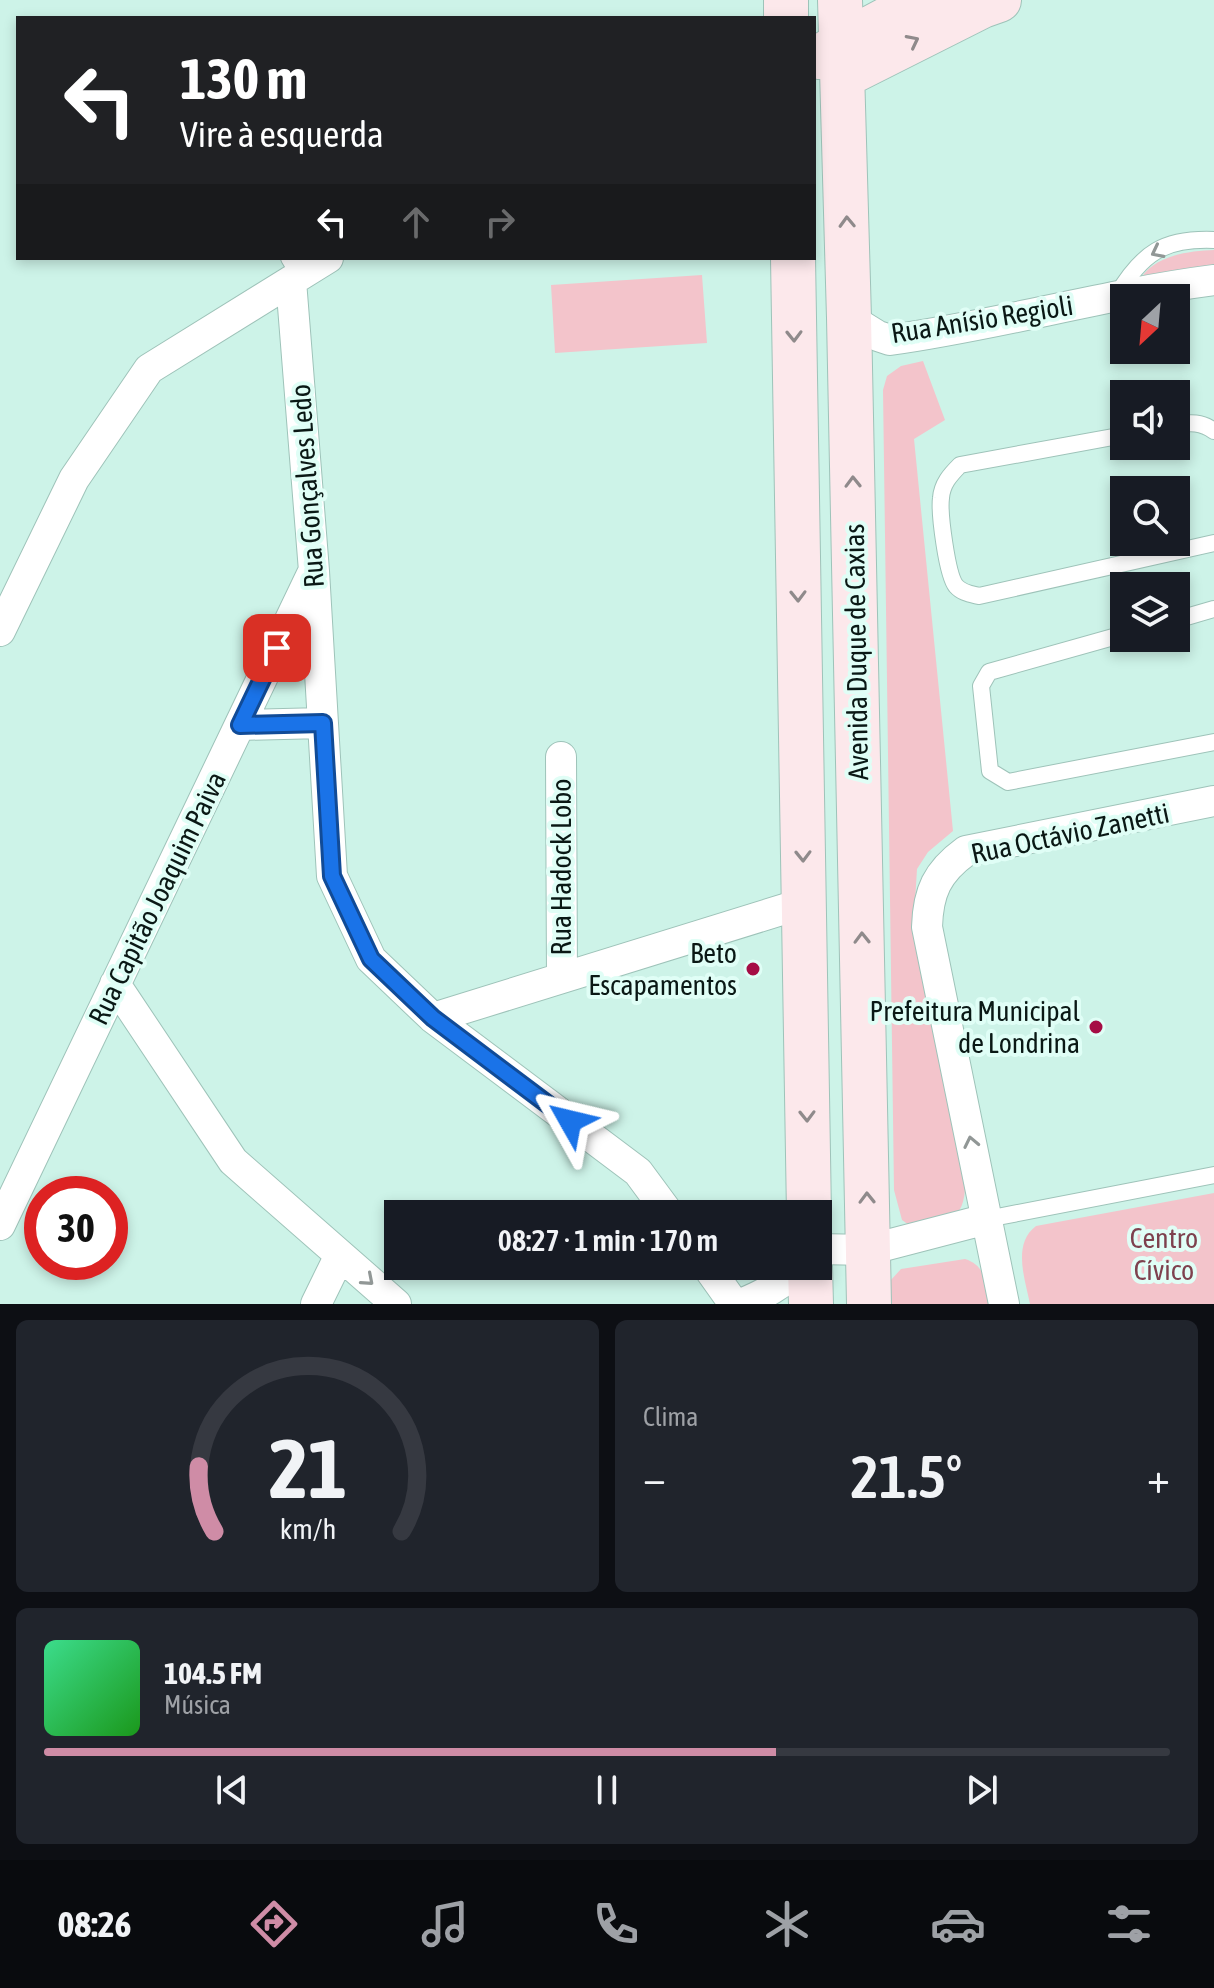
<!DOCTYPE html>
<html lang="pt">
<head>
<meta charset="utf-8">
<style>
	body { margin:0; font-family:"Asap Condensed",sans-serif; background:#20242c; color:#f1f3f6; height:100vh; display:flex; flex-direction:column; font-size:30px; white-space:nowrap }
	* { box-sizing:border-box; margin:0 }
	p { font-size:26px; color:#9ea1a6 }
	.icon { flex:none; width:44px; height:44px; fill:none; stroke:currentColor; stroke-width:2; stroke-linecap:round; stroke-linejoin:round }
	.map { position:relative; height:1304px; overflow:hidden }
	.panel { display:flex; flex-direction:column; gap:16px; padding:16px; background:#0d0f14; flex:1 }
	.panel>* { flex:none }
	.guide { position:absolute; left:16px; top:16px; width:800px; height:244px; border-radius:0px; box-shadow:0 4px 12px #0003; background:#202124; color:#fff; overflow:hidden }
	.needle { width:52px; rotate:206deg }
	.tools { position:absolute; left:1110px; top:284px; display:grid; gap:16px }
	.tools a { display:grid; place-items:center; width:80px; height:80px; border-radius:0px; background:#171b24; box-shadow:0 4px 12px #0003; font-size:40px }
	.speed { position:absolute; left:24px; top:1176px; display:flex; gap:16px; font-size:40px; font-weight:700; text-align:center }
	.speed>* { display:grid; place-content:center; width:104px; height:104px; border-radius:50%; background:#171b24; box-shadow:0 4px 12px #0003; line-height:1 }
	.speed .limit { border:12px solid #d22; background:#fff; color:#111 }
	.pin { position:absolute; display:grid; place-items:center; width:68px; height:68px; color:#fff; margin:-34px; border-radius:16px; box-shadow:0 4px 12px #0006 }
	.me { position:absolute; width:88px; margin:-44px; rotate:307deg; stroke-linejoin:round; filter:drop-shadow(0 0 6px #0008) }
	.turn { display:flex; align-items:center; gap:28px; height:168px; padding:0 32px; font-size:36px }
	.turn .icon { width:104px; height:104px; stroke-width:2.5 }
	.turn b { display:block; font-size:56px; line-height:68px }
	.lanes { display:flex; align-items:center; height:76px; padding:0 32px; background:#0003; justify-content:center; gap:40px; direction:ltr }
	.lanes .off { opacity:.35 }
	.big { font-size:60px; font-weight:600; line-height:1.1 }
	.panel .tile { flex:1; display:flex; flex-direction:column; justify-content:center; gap:12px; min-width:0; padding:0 28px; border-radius:12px; background:#20242c }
	.panel .dial { align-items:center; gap:0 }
	.dial svg { height:208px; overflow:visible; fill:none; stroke:#363941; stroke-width:7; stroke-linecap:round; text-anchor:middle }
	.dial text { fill:#f1f3f6; stroke:none }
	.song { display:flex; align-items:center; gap:24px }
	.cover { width:96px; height:96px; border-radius:12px; background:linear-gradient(135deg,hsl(150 70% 55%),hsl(120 70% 35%)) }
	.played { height:8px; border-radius:4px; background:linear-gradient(90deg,#cf8ca6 65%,#363941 65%) }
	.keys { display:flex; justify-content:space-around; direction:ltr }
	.heat { display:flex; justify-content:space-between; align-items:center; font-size:44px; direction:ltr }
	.panel .tiles { flex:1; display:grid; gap:16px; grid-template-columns:1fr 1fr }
	.tile:last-child { grid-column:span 2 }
	.trip { position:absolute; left:384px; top:1200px; width:448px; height:80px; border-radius:0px; background:#171b24; box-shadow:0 4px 12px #0003; font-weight:600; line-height:80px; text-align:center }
	.tab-bar { display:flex; height:128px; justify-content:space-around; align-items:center; background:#090b0e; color:#9ea1a6 }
	.tab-bar .icon { width:56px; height:56px }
	.tab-bar .on { color:#cf8ca6 }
	.tab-bar b { font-size:36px; color:#f1f3f6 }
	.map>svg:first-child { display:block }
	.green { fill:#f3c4cb }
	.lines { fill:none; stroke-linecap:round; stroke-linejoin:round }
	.service-casing { stroke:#9ec3b9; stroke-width:18 }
	.minor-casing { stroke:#9ec3b9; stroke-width:32 }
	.secondary-casing { stroke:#9ec3b9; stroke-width:46 }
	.service { stroke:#fff; stroke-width:16 }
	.minor { stroke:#fff; stroke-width:30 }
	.secondary { stroke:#fce8eb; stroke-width:44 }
	.oneway { stroke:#8f8a8b }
	.oneway2 { stroke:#919796 }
	.route-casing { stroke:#114b97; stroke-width:20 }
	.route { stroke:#1a73e8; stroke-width:14 }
	.poi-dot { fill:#a50d45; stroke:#e0fef6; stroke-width:3 }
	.labels { text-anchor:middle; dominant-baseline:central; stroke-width:8; stroke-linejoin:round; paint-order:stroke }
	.street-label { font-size:28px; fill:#0a1815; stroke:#e0fef6 }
	.poi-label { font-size:28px; fill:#0a1815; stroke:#e0fef6; text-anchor:end }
	.park-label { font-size:28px; fill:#7e414e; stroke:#e0fef6 }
</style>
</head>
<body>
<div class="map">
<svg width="1214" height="1304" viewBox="0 0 1214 1304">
	<rect width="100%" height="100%" fill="#cdf3e8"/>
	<path class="green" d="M1214 250V273L1141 278C1156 255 1189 251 1214 250Z
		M702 275 707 343 555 353 551 285Z
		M923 361 945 420 914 439 953 831 928 852 917 869 915 902 965 1190C962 1225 942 1221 912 1227L902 1220 894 1190 883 390 887 376 901 366Z
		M1214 1193V1304H1030C1025 1279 1012 1244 1036 1226Z
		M965 1259C987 1266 985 1284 990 1304H889L890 1281 901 1269Z"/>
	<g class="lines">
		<defs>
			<path id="service" d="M289 258 300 276
				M1117 295C1142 253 1164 238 1214 240
				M1176 425C1190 422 1202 422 1214 431
				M1124 435 960 465C950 475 942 484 941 498 939 513 947 575 956 586 962 593 971 594 979 596L1214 543
				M1176 620 1214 609
				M1124 634 989 672 981 686 990 771 1008 782 1214 742
				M987 1219 1214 1175"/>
			<path id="minor" d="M291 281 314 571 332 876 371 959 433 1018 638 1172 669 1214
				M849 318 878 336 890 340C999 325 1105 294 1214 280
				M0 631 74 479 149 369 328 258
				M240 725 323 723
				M561 757 562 978
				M115 984 233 1161 396 1304
				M433 1018 804 903
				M0 1225 312 574
				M818 1249 868 1250 987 1219
				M707 1266 734 1304
				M316 1304 340 1255
				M741 1304C762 1295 784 1285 798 1266
				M1004 1304 927 927C928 892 937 872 966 851L1214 801"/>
			<path id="secondary" d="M786 0V18
				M840 0 849 318 869 1304
				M820 57 841 44 923 0
				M843 76 982 6 999 0
				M793 258 809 1214
				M810 1266 811 1304"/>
		</defs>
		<use href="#service" class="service-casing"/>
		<use href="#minor" class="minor-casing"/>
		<use href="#secondary" class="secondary-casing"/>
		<use href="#service" class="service"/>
		<use href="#minor" class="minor"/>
		<use href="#secondary" class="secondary"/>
	</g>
	<defs><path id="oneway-chevron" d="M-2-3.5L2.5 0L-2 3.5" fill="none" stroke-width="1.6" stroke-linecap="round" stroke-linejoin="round" transform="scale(2)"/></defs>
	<g class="oneway">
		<use href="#oneway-chevron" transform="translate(913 41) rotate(-27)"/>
		<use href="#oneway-chevron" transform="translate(847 222) rotate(-92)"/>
		<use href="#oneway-chevron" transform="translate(794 336) rotate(89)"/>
		<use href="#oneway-chevron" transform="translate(853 482) rotate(-91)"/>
		<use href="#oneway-chevron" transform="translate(798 596) rotate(89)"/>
		<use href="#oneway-chevron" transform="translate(803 856) rotate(89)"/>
		<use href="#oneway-chevron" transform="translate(862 938) rotate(-91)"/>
		<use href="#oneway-chevron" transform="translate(807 1116) rotate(89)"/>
		<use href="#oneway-chevron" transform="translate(867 1198) rotate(-91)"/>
	</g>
	<g class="oneway2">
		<use href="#oneway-chevron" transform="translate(1157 252) rotate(153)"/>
		<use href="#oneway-chevron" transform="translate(971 1142) rotate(-102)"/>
		<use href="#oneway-chevron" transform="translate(368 1280) rotate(41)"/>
	</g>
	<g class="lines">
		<defs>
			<path id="route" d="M277 648 240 725 323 723 332 876 371 959 433 1018 570 1121"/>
		</defs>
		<use href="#route" class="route-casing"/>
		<use href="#route" class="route"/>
	</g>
	<g class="poi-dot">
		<circle cx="753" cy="969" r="8"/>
		<circle cx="1096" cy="1027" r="8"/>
	</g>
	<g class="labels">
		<g class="street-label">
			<text transform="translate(982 319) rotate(-9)">Rua Anísio Regioli</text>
			<text transform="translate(307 486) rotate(-94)">Rua Gonçalves Ledo</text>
			<text transform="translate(856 652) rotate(-91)">Avenida Duque de Caxias</text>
			<text transform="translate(1070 833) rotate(-12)">Rua Octávio Zanetti</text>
			<text transform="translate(561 867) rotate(-90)">Rua Hadock Lobo</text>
			<text transform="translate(157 898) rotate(-64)">Rua Capitão Joaquim Paiva</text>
		</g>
		<g class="poi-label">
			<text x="737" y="953">Beto<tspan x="737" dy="32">Escapamentos</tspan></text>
			<text x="1080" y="1011">Prefeitura Municipal<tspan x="1080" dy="32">de Londrina</tspan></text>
		</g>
		<g class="park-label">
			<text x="1164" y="1238">Centro<tspan x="1164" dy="32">Cívico</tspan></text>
		</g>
	</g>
</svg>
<div class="tools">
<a><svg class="needle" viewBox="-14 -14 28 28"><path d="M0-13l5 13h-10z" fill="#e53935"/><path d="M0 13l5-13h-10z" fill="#9ea1a6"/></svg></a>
<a><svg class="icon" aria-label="sound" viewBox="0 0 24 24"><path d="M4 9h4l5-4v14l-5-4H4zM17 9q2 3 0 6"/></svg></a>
<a><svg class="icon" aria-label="search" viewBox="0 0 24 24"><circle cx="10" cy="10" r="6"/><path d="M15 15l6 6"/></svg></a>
<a><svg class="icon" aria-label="layers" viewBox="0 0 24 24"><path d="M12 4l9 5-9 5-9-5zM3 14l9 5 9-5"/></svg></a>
</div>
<div class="speed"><div class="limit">30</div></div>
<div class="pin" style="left:277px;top:648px;background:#d93025"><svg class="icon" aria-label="arrive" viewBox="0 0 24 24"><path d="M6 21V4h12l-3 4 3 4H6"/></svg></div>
<svg class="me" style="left:570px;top:1121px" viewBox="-20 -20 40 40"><path d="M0-17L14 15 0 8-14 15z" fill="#1a73e8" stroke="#fff" stroke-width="4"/></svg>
<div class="trip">08:27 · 1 min · 170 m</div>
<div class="guide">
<div class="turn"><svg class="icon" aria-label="left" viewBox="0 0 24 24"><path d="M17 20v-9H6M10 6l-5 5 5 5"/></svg><div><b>130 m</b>Vire à esquerda</div></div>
<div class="lanes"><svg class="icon" aria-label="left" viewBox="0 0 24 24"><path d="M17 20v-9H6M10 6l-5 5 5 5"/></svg><svg class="icon off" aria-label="ahead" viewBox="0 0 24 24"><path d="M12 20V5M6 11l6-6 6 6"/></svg><svg class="icon off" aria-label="right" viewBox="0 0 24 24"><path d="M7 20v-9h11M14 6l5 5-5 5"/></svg></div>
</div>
</div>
<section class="panel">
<div class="tiles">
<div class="tile dial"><svg viewBox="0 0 100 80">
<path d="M14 69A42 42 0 1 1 86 69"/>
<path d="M14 69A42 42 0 0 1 8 44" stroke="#cf8ca6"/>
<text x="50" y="56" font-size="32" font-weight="700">21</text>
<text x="50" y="72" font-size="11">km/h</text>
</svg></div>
<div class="tile"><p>Clima</p>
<div class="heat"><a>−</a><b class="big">21.5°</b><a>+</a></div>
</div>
<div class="tile">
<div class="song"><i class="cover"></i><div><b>104.5 FM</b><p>Música</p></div></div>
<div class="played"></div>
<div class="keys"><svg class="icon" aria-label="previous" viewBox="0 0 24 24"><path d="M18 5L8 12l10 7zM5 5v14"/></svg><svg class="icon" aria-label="pause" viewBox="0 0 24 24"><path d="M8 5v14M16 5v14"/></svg><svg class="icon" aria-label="next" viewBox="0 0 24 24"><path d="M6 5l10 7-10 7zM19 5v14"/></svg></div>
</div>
</div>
</section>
<nav class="tab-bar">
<b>08:26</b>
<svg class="icon on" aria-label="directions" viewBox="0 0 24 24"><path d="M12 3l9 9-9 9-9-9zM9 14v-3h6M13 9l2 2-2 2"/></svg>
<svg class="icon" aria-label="music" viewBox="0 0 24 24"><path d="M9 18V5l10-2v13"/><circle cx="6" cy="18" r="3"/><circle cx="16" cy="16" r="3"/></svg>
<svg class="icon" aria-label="phone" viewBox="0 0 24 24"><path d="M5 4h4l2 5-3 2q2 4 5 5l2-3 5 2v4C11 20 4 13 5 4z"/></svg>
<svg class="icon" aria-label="climate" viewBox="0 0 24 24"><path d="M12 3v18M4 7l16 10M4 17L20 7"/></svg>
<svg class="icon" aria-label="car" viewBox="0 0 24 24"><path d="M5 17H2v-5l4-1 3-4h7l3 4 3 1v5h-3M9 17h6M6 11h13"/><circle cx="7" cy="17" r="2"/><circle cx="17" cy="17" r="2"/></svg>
<svg class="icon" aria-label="filters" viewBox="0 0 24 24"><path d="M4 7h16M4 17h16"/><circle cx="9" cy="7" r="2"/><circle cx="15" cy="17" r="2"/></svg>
</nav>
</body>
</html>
